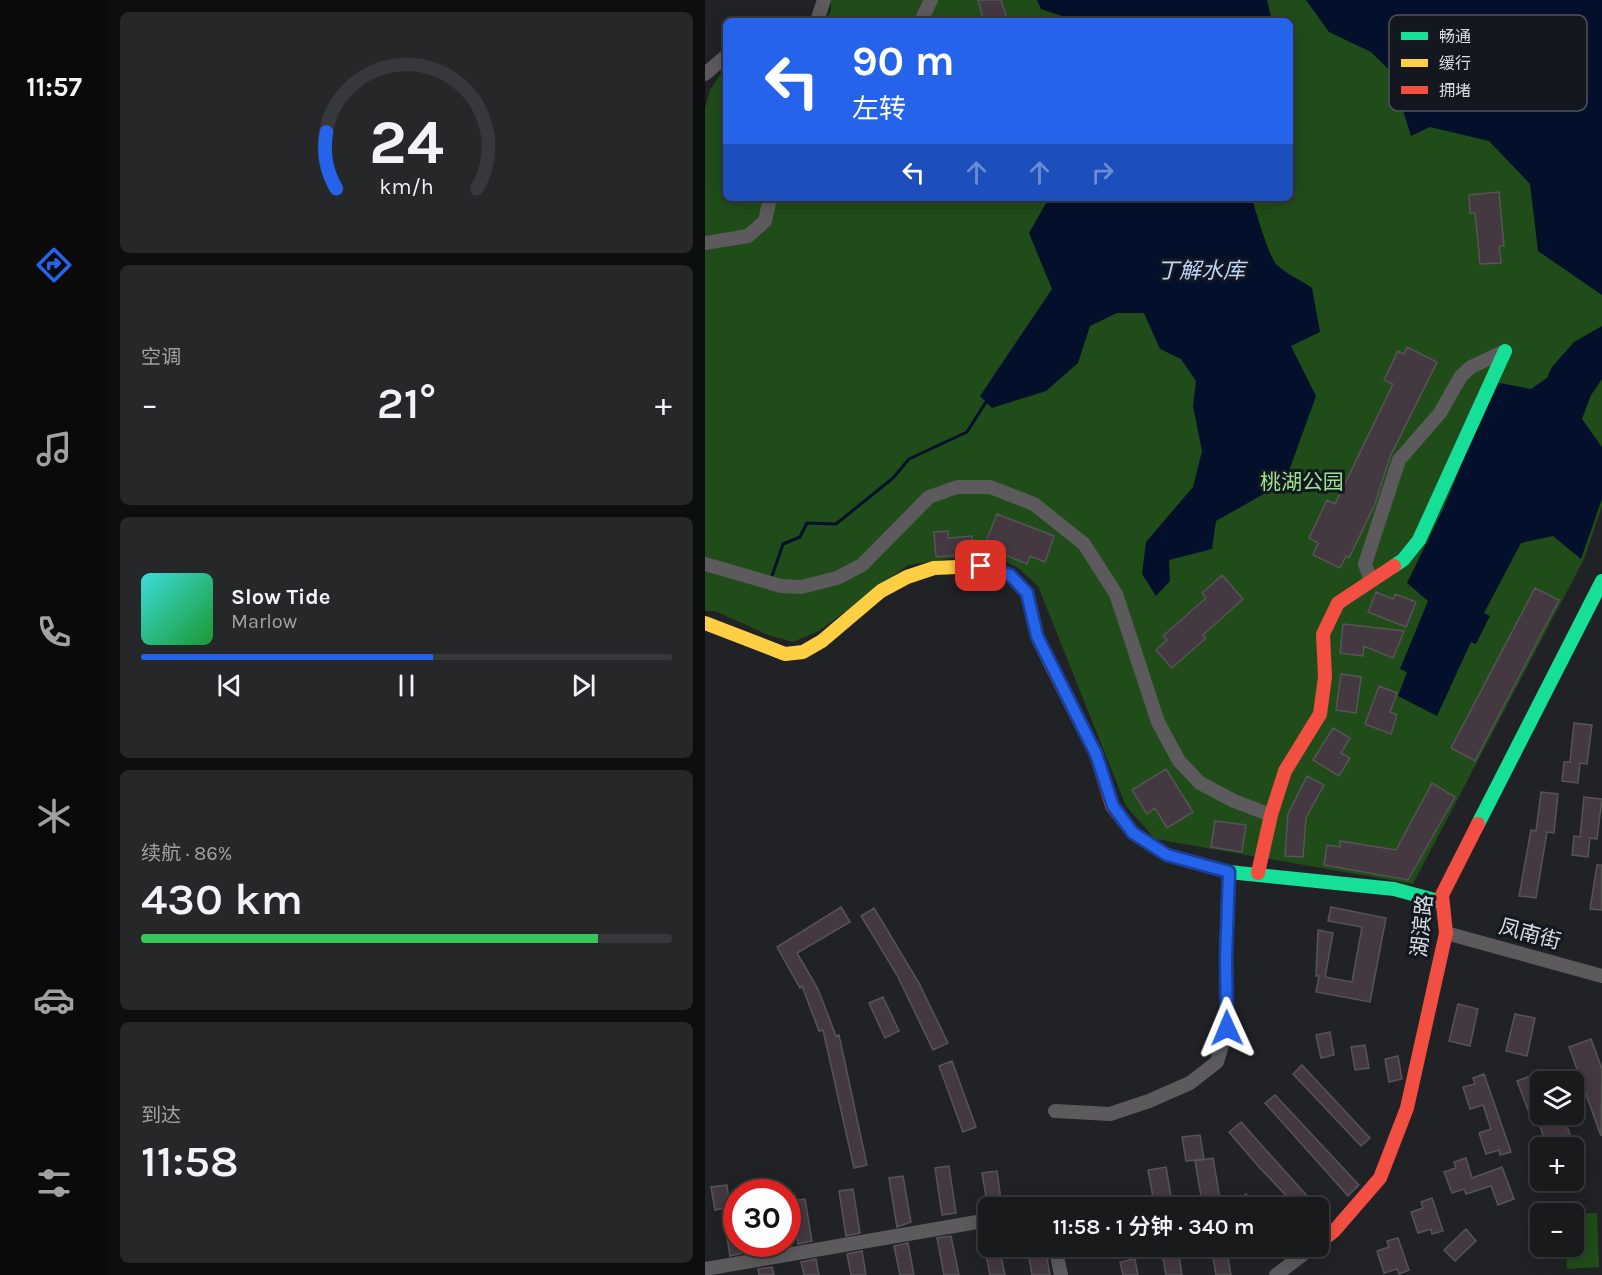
<!DOCTYPE html>
<html lang="zh">
<head>
<meta charset="utf-8">
<style>
	body { margin:0; font-family:Karla,"Noto Sans SC",sans-serif; background:#252729; color:#f1f3f6; height:100vh; display:flex; flex-direction:column; font-size:22px; white-space:nowrap }
	* { box-sizing:border-box; margin:0 }
	p { font-size:20px; color:#9fa1a3 }
	.icon { flex:none; width:33px; height:33px; fill:none; stroke:currentColor; stroke-width:2; stroke-linecap:round; stroke-linejoin:round }
	.map { position:relative; flex:1; overflow:hidden }
	.drawer { display:flex; flex-direction:column; gap:12px; padding:12px; background:#0d0e0f; width:597px }
	.drawer>* { flex:none }
	.top-card { position:absolute; left:18px; top:18px; width:570px; height:183px; border-radius:9px; box-shadow:0 3px 15px #0003,0 0 0 2px #36383b; background:#2563eb; color:#fff; overflow:hidden }
	.controls { position:absolute; left:825px; top:1071px; display:grid; gap:12px }
	.controls a { display:grid; place-items:center; width:54px; height:54px; border-radius:9px; background:#181a1c; box-shadow:0 3px 15px #0003,0 0 0 2px #36383b; font-size:30px }
	.speed { position:absolute; left:18px; top:1179px; display:flex; gap:12px; font-size:30px; font-weight:700; text-align:center }
	.speed>* { display:grid; place-content:center; width:78px; height:78px; border-radius:50%; background:#181a1c; box-shadow:0 3px 15px #0003,0 0 0 2px #36383b; line-height:1 }
	.speed .limit { border:9px solid #d22; background:#fff; color:#111 }
	.pin { position:absolute; display:grid; place-items:center; width:51px; height:51px; color:#fff; margin:-26px; border-radius:12px; box-shadow:0 3px 9px #0006 }
	.me { position:absolute; width:66px; margin:-33px; rotate:359deg; stroke-linejoin:round; filter:drop-shadow(0 0 4px #0008) }
	.turn { display:flex; align-items:center; gap:21px; height:126px; padding:0 30px; font-size:27px }
	.turn .icon { width:78px; height:78px; stroke-width:2.5 }
	.turn b { display:block; font-size:42px; line-height:51px }
	.lanes { display:flex; align-items:center; height:57px; padding:0 30px; background:#0003; justify-content:center; gap:30px; direction:ltr }
	.lanes .off { opacity:.35 }
	.big { font-size:45px; font-weight:600; line-height:1.1 }
	.drawer .tile { flex:1; display:flex; flex-direction:column; justify-content:center; gap:9px; min-width:0; padding:0 21px; border-radius:9px; background:#252729 }
	.drawer .dial { align-items:center; gap:0 }
	.dial svg { height:156px; overflow:visible; fill:none; stroke:#36383b; stroke-width:7; stroke-linecap:round; text-anchor:middle }
	.dial text { fill:#f1f3f6; stroke:none }
	.song { display:flex; align-items:center; gap:18px }
	.cover { width:72px; height:72px; border-radius:9px; background:linear-gradient(135deg,hsl(180 70% 55%),hsl(130 70% 35%)) }
	.played { height:6px; border-radius:3px; background:linear-gradient(90deg,#2563eb 55%,#36383b 55%) }
	.keys { display:flex; justify-content:space-around; direction:ltr }
	.heat { display:flex; justify-content:space-between; align-items:center; font-size:33px; direction:ltr }
	.charge { height:9px; border-radius:4px; background:linear-gradient(90deg,#34c759 86%,#36383b 0) }
	.trip { position:absolute; left:273px; top:1197px; width:351px; height:60px; border-radius:9px; background:#181a1c; box-shadow:0 3px 15px #0003,0 0 0 2px #36383b; font-weight:600; line-height:60px; text-align:center }
	main { display:flex; flex:1; min-height:0 }
	.menu { display:flex; flex-direction:column; width:108px; justify-content:space-around; align-items:center; background:#0a0a0b; color:#9fa1a3 }
	.menu .icon { width:42px; height:42px }
	.menu .selected { color:#2563eb }
	.menu b { font-size:27px; color:#f1f3f6 }
	.map>svg:first-child { display:block }
	.green { fill:#204c19 }
	.water { fill:#03102b }
	.lines { fill:none; stroke-linecap:round; stroke-linejoin:round }
	.stream { stroke:#03102b; stroke-width:3 }
	.building { fill:#453941; stroke:#565456; stroke-width:1.5 }
	.street { stroke:#5c5a5c; stroke-width:14 }
	.fast { stroke:#16e098; stroke-width:14 }
	.slow { stroke:#ffcf43; stroke-width:14 }
	.jam { stroke:#f24e42; stroke-width:14 }
	.route-casing { stroke:#184099; stroke-width:15 }
	.route { stroke:#2563eb; stroke-width:10 }
	.labels { text-anchor:middle; dominant-baseline:central; stroke-width:6; stroke-linejoin:round; paint-order:stroke }
	.park-label { font-size:21px; fill:#9ae58c; stroke:#131820 }
	.street-label { font-size:21px; fill:#d9dde3; stroke:#131820 }
	.water-label { font-size:22px; font-style:italic; fill:#bdd6fa; stroke:#131820 }
	.key { fill:#131820; stroke:#4e535a; stroke-width:1.5 }
	.key-label { font-size:16px; fill:#d9dde3 }
</style>
</head>
<body>
<main>
<nav class="menu">
<b>11:57</b>
<svg class="icon selected" aria-label="directions" viewBox="0 0 24 24"><path d="M12 3l9 9-9 9-9-9zM9 14v-3h6M13 9l2 2-2 2"/></svg>
<svg class="icon" aria-label="music" viewBox="0 0 24 24"><path d="M9 18V5l10-2v13"/><circle cx="6" cy="18" r="3"/><circle cx="16" cy="16" r="3"/></svg>
<svg class="icon" aria-label="phone" viewBox="0 0 24 24"><path d="M5 4h4l2 5-3 2q2 4 5 5l2-3 5 2v4C11 20 4 13 5 4z"/></svg>
<svg class="icon" aria-label="climate" viewBox="0 0 24 24"><path d="M12 3v18M4 7l16 10M4 17L20 7"/></svg>
<svg class="icon" aria-label="car" viewBox="0 0 24 24"><path d="M5 17H2v-5l4-1 3-4h7l3 4 3 1v5h-3M9 17h6M6 11h13"/><circle cx="7" cy="17" r="2"/><circle cx="17" cy="17" r="2"/></svg>
<svg class="icon" aria-label="filters" viewBox="0 0 24 24"><path d="M4 7h16M4 17h16"/><circle cx="9" cy="7" r="2"/><circle cx="15" cy="17" r="2"/></svg>
</nav>
<section class="drawer">
<div class="tile dial"><svg viewBox="0 0 100 80">
<path d="M14 69A42 42 0 1 1 86 69"/>
<path d="M14 69A42 42 0 0 1 9 40" stroke="#2563eb"/>
<text x="50" y="56" font-size="32" font-weight="700">24</text>
<text x="50" y="72" font-size="11">km/h</text>
</svg></div>
<div class="tile"><p>空调</p>
<div class="heat"><a>−</a><b class="big">21°</b><a>+</a></div>
</div>
<div class="tile">
<div class="song"><i class="cover"></i><div><b>Slow Tide</b><p>Marlow</p></div></div>
<div class="played"></div>
<div class="keys"><svg class="icon" aria-label="previous" viewBox="0 0 24 24"><path d="M18 5L8 12l10 7zM5 5v14"/></svg><svg class="icon" aria-label="pause" viewBox="0 0 24 24"><path d="M8 5v14M16 5v14"/></svg><svg class="icon" aria-label="next" viewBox="0 0 24 24"><path d="M6 5l10 7-10 7zM19 5v14"/></svg></div>
</div>
<div class="tile"><p>续航 · 86%</p><b class="big">430 km</b><div class="charge"></div></div>
<div class="tile"><p>到达</p><b class="big">11:58</b></div>
</section>
<div class="map">
<svg width="897" height="1275" viewBox="0 0 897 1275">
	<rect width="100%" height="100%" fill="#202226"/>
	<path class="green" d="M126 0H897V506L879 559 708 884 450 839 421 806 333 586 313 568 283 553 203 565 114 631 88 642 66 636 10 611H0V108L5 90 21 66V198H585V21H121L126 10Z
		M892 1213 894 1267 862 1269 861 1247 868 1246 869 1214Z"/>
	<path class="water" d="M332 0H562L567 21H389L386 18 360 17 336 9Z
		M601 0H897V295L833 251 825 184 784 141 725 127 706 136 686 72 666 52 624 32Z
		M344 198H547C550 210 565 258 571 264 581 274 596 280 607 288L615 332 586 346 611 396 580 482 511 521 507 549 464 560 465 581 451 596 437 574 441 542 488 487 497 451 488 406 491 381 476 359 455 349 439 313H412L385 326 373 363 341 391 287 408 275 396 347 289 324 233Z
		M897 326V379L886 395 877 419 897 447V499L876 559 848 536 816 543 779 613 785 616 771 644 766 642 732 716 693 696 702 672 695 669 723 601 702 583 739 507 790 382 826 389 842 378 847 367 869 342Z"/>
	<g class="lines">
		<path class="stream" d="M66 579 78 544 95 537 102 523 131 524 188 478 204 459 262 432 281 402"/>
	</g>
	<path class="building" d="M273 0H296L303 21H279Z
		M794 192 799 246H794L796 263 775 264 770 213H765L764 195Z
		M702 347 732 362 685 457 670 504 644 558 641 556 635 568 608 555 613 543 604 538 622 500 630 504 688 384 679 380 693 351 699 354Z
		M292 514 349 536 340 562 325 556 322 564 279 546Z
		M243 531V538L267 536 268 554 231 557 229 532Z
		M517 575 538 599 498 635 501 638 467 668 451 650 462 640 458 636 501 598 497 593Z
		M830 588 854 600 770 761 746 748Z
		M671 592 688 599 690 594 711 602 701 627 663 612Z
		M638 624 699 631 688 658 659 646 658 656 635 653Z
		M636 674 656 677 651 713 631 710Z
		M674 686 692 693 685 712 692 715 686 734 660 724Z
		M869 723 887 725 882 764 875 763 873 783 857 781 859 762H865Z
		M628 728 645 738 636 753 645 758 634 776 608 760Z
		M461 769 488 812 462 828 450 808 442 814 427 790Z
		M602 776 619 785 601 818 598 857 580 856 583 814Z
		M727 783 750 797 703 880 619 865 622 845 635 847V841L691 850Z
		M836 792 853 794 849 833 842 832 831 898 814 896 826 830 831 831Z
		M879 797 897 799 892 839 885 838 883 857 867 855 869 836 875 837Z
		M510 821 541 825 537 852 506 847Z
		M892 865H897V910L885 909Z
		M136 907 145 922 92 953 113 989 131 1036 134 1035 162 1165 149 1168 118 1030 114 1031 97 986 95 988 72 947Z
		M626 907 681 918 665 1002 611 992 614 976H611L613 930 628 933 620 977 647 982 657 927 623 921Z
		M169 908 214 983 243 1043 228 1050 192 975 156 916Z
		M178 997 194 1031 180 1038 164 1003Z
		M753 1004 773 1009 765 1046 744 1041Z
		M810 1014 830 1018 822 1056 801 1051Z
		M625 1032 629 1055 616 1058 611 1035Z
		M886 1039 897 1069 896 1136 864 1047Z
		M660 1045 664 1068 650 1070 646 1047Z
		M693 1056 697 1079 684 1082 680 1059Z
		M247 1061 271 1127 258 1132 234 1066Z
		M597 1065 665 1138 656 1146 588 1074Z
		M836 1072V1114H850L851 1117 858 1115 870 1148H843L833 1121 828 1123 812 1081Z
		M779 1074 806 1152 795 1155 794 1150 781 1154 774 1133 786 1129 778 1105 765 1109 758 1087 770 1084 768 1078Z
		M570 1095 654 1185 643 1196 560 1103Z
		M536 1122 569 1159 613 1208H593L554 1167 524 1132Z
		M495 1135 499 1159 481 1161 477 1137Z
		M508 1158 516 1205 498 1208 490 1161Z
		M761 1158 767 1178 797 1167 809 1199 793 1205 786 1186 761 1194 759 1189 747 1193 739 1172 751 1168 749 1162Z
		M244 1166 251 1213 237 1215 230 1168Z
		M461 1167 468 1208H450L443 1170Z
		M292 1171 297 1207 283 1208 277 1173Z
		M198 1176 206 1222 192 1227 184 1178Z
		M22 1185 25 1207 10 1210 6 1187Z
		M148 1189 155 1233 141 1236 134 1191Z
		M541 1194 553 1208H526Z
		M727 1198 738 1231 727 1234 726 1229 713 1233 706 1212 718 1208 716 1202Z
		M100 1199 107 1241 93 1244 86 1201Z
		M32 1209V1244H40L42 1252 25 1256 18 1211Z
		M761 1229 771 1241 750 1261 739 1250Z
		M246 1236 254 1275H239L232 1238Z
		M693 1238 704 1270 694 1274 692 1269 679 1273 672 1251 684 1247 682 1241Z
		M203 1243 209 1275H195L189 1246Z
		M279 1246H294L300 1275H285Z
		M322 1246H340L345 1275H327Z
		M506 1246H521L526 1275H511Z
		M473 1250 477 1275H461L457 1253Z
		M157 1251 161 1275H146L142 1254Z
		M111 1259 114 1275H99L96 1262Z
		M430 1259 433 1275H418L415 1262Z
		M67 1267 69 1275H54L53 1269Z"/>
	<g class="lines">
		<path class="street" d="M112 21 119 0
			M216 21 226 0
			M0 74 21 56
			M0 243 43 236 60 221 65 198
			M0 564 76 586 96 587 132 578 157 565 224 497 252 487H285L329 504 379 544 411 594 453 722 474 761 495 783 529 801 566 815
			M666 580 660 564 694 460 735 413 756 376 766 367 800 351
			M741 933 897 976
			M350 1111 405 1114 444 1101 485 1083 512 1062 522 1028 521 958 524 872
			M350 1246 356 1275
			M0 1269 284 1220
			M571 1275 609 1246"/>
		<path class="fast" d="M689 566 698 560 714 540 800 351
			M773 824 897 581
			M506 867 524 872 689 889 737 902"/>
		<path class="slow" d="M0 623 80 654 98 652 117 641 176 591 202 577 229 568 276 566 305 575 322 593 332 636 348 669"/>
		<path class="jam" d="M348 669 391 754 407 806 428 833 462 855 506 867
			M553 873 566 815 580 771 615 714 620 677 618 634 633 603 689 566
			M614 1243 629 1231 675 1178 702 1108 741 933 737 895 773 824"/>
	</g>
	<g class="lines">
		<defs>
			<path id="route" d="M276 566 305 575 322 593 332 636 391 754 408 806 428 833 462 855 524 872 521 958 522 1028"/>
		</defs>
		<use href="#route" class="route-casing"/>
		<use href="#route" class="route"/>
	</g>
	<g class="labels">
		<g class="park-label">
			<text x="597" y="482">桃湖公园</text>
		</g>
		<g class="street-label">
			<text transform="translate(717 926) rotate(-84)">湖滨路</text>
			<text transform="translate(825 934) rotate(15)">凤南街</text>
		</g>
		<g class="water-label">
			<text x="496" y="271">丁解水库</text>
		</g>
	</g>
	<rect x="684" y="15" width="198" height="96" rx="9" class="key"/>
	<rect x="696" y="32" width="27" height="8" fill="#16e098"/>
	<rect x="696" y="59" width="27" height="8" fill="#ffcf43"/>
	<rect x="696" y="86" width="27" height="8" fill="#f24e42"/>
	<g class="key-label">
		<text x="734" y="42">畅通</text>
		<text x="734" y="69">缓行</text>
		<text x="734" y="96">拥堵</text>
	</g>
</svg>
<div class="controls">
<a><svg class="icon" aria-label="layers" viewBox="0 0 24 24"><path d="M12 4l9 5-9 5-9-5zM3 14l9 5 9-5"/></svg></a>
<a>+</a>
<a>−</a>
</div>
<div class="speed"><div class="limit">30</div></div>
<div class="pin" style="left:276px;top:566px;background:#d93025"><svg class="icon" aria-label="arrive" viewBox="0 0 24 24"><path d="M6 21V4h12l-3 4 3 4H6"/></svg></div>
<svg class="me" style="left:522px;top:1028px" viewBox="-20 -20 40 40"><path d="M0-17L14 15 0 8-14 15z" fill="#2563eb" stroke="#fff" stroke-width="4"/></svg>
<div class="trip">11:58 · 1 分钟 · 340 m</div>
<div class="top-card">
<div class="turn"><svg class="icon" aria-label="left" viewBox="0 0 24 24"><path d="M17 20v-9H6M10 6l-5 5 5 5"/></svg><div><b>90 m</b>左转</div></div>
<div class="lanes"><svg class="icon" aria-label="left" viewBox="0 0 24 24"><path d="M17 20v-9H6M10 6l-5 5 5 5"/></svg><svg class="icon off" aria-label="ahead" viewBox="0 0 24 24"><path d="M12 20V5M6 11l6-6 6 6"/></svg><svg class="icon off" aria-label="ahead" viewBox="0 0 24 24"><path d="M12 20V5M6 11l6-6 6 6"/></svg><svg class="icon off" aria-label="right" viewBox="0 0 24 24"><path d="M7 20v-9h11M14 6l5 5-5 5"/></svg></div>
</div>
</div>
</main>
</body>
</html>
